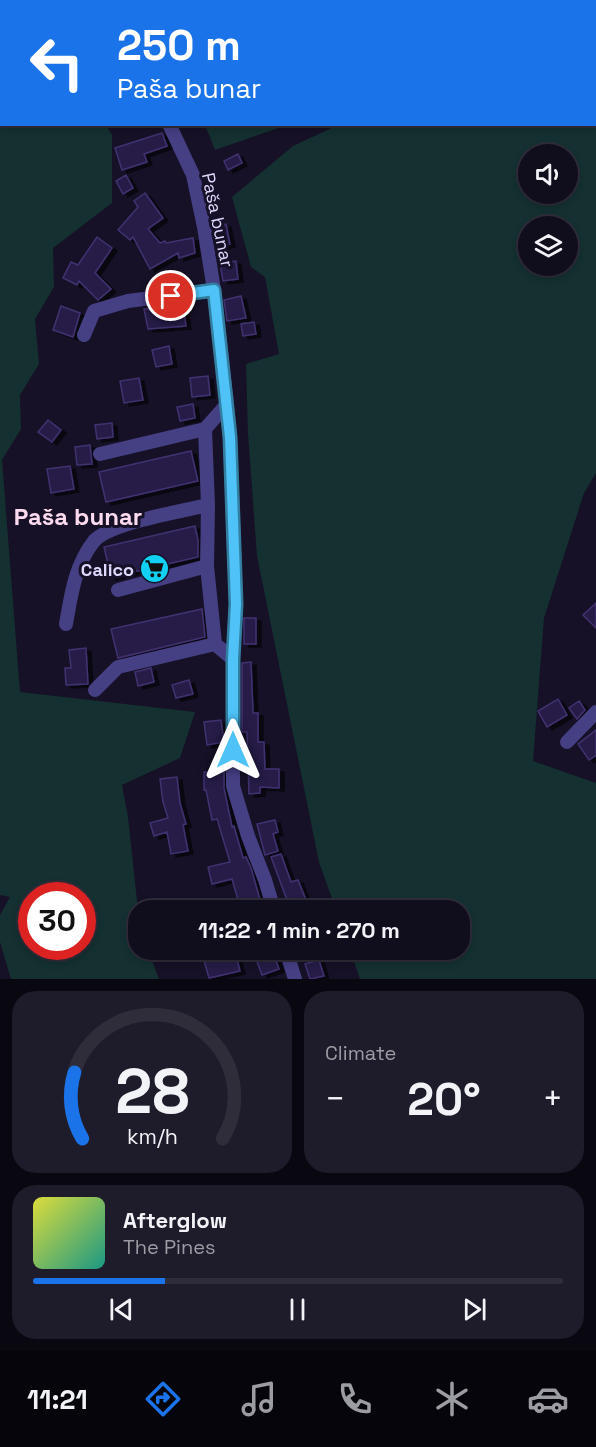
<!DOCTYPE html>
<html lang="en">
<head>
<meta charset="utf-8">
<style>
	body { margin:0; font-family:"Space Grotesk",sans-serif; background:#1e1b2a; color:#f1f3f6; height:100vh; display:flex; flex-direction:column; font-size:22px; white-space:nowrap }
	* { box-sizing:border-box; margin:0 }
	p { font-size:20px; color:#9c9ca4 }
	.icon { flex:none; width:33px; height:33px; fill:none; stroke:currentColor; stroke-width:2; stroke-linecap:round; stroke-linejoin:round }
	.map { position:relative; height:979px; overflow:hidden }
	.details { display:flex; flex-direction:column; gap:12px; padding:12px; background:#090710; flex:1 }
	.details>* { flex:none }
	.top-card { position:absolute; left:0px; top:0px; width:597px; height:126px; box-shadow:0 3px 9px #0003,0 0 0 2px #302d3b; background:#1a73e8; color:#fff; overflow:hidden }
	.buttons { position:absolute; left:518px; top:144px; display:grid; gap:12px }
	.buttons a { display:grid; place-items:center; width:60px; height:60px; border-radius:50%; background:#100d1d; box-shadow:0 3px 9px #0003,0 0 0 2px #302d3b; font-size:30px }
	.speed { position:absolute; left:18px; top:882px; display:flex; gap:12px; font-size:30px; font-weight:700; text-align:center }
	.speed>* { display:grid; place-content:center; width:78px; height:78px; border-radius:50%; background:#100d1d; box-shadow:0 3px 9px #0003,0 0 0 2px #302d3b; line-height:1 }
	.speed .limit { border:9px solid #d22; background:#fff; color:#111 }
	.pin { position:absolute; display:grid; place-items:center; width:51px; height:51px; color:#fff; margin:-26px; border:3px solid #fff; border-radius:50%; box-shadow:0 2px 6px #0007 }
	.me { position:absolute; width:66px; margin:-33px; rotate:0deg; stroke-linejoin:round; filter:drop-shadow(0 0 4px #0008) }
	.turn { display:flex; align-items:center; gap:21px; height:126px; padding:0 18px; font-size:27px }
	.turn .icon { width:78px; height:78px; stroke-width:2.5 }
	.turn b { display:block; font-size:42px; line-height:51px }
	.big { font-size:45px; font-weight:700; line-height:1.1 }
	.details .tile { flex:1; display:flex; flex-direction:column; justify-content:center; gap:9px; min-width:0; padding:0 21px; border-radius:24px; background:#1e1b2a }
	.details .dial { align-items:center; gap:0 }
	.dial svg { height:156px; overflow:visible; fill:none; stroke:#302d3b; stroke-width:7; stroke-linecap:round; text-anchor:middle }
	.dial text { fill:#f1f3f6; stroke:none }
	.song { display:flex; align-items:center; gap:18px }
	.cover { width:72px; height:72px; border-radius:9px; background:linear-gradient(135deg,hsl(60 70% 55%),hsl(170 70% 35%)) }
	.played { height:6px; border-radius:3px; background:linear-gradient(90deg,#1a73e8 25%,#302d3b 25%) }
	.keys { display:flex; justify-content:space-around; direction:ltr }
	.heat { display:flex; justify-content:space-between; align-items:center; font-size:33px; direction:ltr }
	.details .tiles { flex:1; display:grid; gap:12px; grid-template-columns:1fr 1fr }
	.tile:last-child { grid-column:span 2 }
	.trip { position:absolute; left:128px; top:900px; width:342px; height:60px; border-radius:24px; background:#100d1d; box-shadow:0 3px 9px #0003,0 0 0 2px #302d3b; font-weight:700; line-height:60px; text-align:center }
	.tabs { display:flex; height:96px; justify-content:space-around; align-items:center; background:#06050c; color:#9c9ca4 }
	.tabs .icon { width:42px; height:42px }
	.tabs .active { color:#1a73e8 }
	.tabs b { font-size:27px; color:#f1f3f6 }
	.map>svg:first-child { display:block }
	.green { fill:#143030; fill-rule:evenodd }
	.building { fill:#281e46; stroke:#413271; stroke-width:1.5; filter:url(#shadow) }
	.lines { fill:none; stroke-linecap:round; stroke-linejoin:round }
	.minor { stroke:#453f83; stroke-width:14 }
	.route-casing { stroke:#337fa1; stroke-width:15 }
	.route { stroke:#4fc3f7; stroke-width:10 }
	.labels { text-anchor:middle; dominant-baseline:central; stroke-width:6; stroke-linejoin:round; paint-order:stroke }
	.street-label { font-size:18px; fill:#dfd9fd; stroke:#161127 }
	.poi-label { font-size:18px; font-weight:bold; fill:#dfd9fd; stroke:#161127; text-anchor:end }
	.district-label { font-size:24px; font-weight:bold; fill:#fddbef; stroke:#161127 }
</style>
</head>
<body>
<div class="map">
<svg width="596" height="979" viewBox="0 0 596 979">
	<defs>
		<filter id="shadow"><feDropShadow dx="5" dy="3" stdDeviation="0" flood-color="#0009"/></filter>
	</defs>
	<rect width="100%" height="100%" fill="#161127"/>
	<path class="green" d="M0 0H130L129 2H2V124L106 125 112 135V203L53 248 54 287 35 319 39 364 20 395 21 429 2 460 20 692 195 712 180 758 122 785 128 817 138 910V950H148L159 979H11L0 942V915L10 897 0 895ZM32 896H82V946H32Z
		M525 0H596V473L584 493 544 618 533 761 596 783V979H360L350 950H459V910H336L319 862 257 556 248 434 246 364 279 354 265 277 251 267 232 197 293 146 338 125 596 124V2L522 1ZM567 154V194H528V154ZM528 226H567V266H528Z
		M205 125H287L215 150Z"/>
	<path class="building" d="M162 133 167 146 144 154 147 162 122 170 115 148Z
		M238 154 242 163 228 170 224 161Z
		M126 175 133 188 123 194 116 181Z
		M145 193 163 218 148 229 160 243 165 241 166 243 193 238 195 253 179 258 178 253 150 269 133 237 130 240 118 230 138 207 134 201Z
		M226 224 230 244 219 247 214 226Z
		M97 237 112 248 95 273 111 289 98 300 79 281 77 285 63 278 71 262 78 265Z
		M236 261 238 279 223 281 220 263Z
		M241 296 246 318 227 321 224 300Z
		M61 306 80 313 73 337 53 330Z
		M157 308 158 315 184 311 186 326 148 329 144 309Z
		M254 322 256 334 243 336 241 324Z
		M169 346 172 364 156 367 152 350Z
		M208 376 210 395 192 397 190 378Z
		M139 378 143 400 124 403 120 381Z
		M193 404 195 418 180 421 177 407Z
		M48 420 61 430 52 442 38 432Z
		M112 423 113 437 97 439 95 425Z
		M90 445 92 464 77 465 75 447Z
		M191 451 198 481 106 502 99 472Z
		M70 466 74 489 51 493 47 469Z
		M195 526 198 540V557L111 577 104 547Z
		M596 603V628L583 615Z
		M202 609 205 637 118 658 111 629Z
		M244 618H256V644H244Z
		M86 648 88 684 66 685 65 668H71L69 650Z
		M251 662 253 713H258V742H264L265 769H279V788L260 787V793L249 794 247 732H242V663Z
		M151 668 154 682 138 686 135 672Z
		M189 680 193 694 176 698 172 685Z
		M558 699 567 715 547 727 538 711Z
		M579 701 585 710 577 719 569 708Z
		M221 720 224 742 207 745 204 722Z
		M596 730V755L589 760 578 744Z
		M224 771V788L232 827 234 826 243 858 246 857 251 868 263 910H241L232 879 212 884 208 867 230 862 217 819 212 820 206 790H204V772Z
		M177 777 180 803 186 824 183 825 188 851 171 854 167 832 154 836 150 823 168 818 163 802 160 779Z
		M275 820 278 832 273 834 278 851 265 855 257 824Z
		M281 854 291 882 298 880 310 910H292L288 900H287L271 857Z
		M201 950H224L226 957 236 955 240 971 209 978Z
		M273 953 279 969 262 975 256 959Z
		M319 960 324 976 310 979 305 964Z"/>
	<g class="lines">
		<path class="minor" d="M109 0 110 2
			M295 2 301 0
			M169 124 193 175 204 227 214 290 227 404 230 437 236 604 233 659V786L248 836 265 880 274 910
			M84 335 94 311 128 301 214 290
			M227 404 205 429 208 505 207 566 215 644 233 659
			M100 454 205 429
			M118 590 207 566
			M66 624C71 595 75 565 94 541 110 523 182 511 208 505
			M95 690 118 667 215 644
			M567 742 596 712
			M286 950 295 979"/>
	</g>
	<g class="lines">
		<defs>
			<path id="route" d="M171 296 214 290 230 437 236 604 233 659V750"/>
		</defs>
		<use href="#route" class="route-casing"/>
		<use href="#route" class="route"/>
	</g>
	<defs>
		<symbol id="supermarket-disc" viewBox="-11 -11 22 22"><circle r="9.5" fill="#11d0f1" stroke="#161127"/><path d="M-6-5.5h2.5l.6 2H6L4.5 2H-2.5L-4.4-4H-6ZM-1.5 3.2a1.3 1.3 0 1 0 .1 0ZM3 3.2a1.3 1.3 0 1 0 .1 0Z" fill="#111"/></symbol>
	</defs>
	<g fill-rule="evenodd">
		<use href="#supermarket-disc" x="138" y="552" width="33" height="33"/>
	</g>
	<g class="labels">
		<g class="street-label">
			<text transform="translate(218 220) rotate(78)">Paša bunar</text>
		</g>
		<g class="poi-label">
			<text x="134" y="569">Calico</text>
		</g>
		<g class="district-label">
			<text x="78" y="516">Paša bunar</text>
		</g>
	</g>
</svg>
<div class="buttons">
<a><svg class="icon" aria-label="sound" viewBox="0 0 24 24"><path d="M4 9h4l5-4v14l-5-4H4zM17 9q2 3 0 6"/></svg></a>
<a><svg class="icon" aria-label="layers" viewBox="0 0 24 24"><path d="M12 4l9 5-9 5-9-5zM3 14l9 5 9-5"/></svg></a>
</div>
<div class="speed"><div class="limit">30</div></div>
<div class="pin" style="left:171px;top:296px;background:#d93025"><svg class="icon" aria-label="arrive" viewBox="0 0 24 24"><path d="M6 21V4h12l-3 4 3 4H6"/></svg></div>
<svg class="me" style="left:233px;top:750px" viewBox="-20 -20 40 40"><path d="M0-17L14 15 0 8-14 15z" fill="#4fc3f7" stroke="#fff" stroke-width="4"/></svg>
<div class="trip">11:22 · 1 min · 270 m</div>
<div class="top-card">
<div class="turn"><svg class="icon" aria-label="left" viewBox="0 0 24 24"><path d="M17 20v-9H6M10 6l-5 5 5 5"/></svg><div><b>250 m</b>Paša bunar</div></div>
</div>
</div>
<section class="details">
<div class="tiles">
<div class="tile dial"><svg viewBox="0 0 100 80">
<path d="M14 69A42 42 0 1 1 86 69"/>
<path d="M14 69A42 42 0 0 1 10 35" stroke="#1a73e8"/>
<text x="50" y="56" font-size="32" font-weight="700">28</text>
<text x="50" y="72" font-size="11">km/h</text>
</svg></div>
<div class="tile"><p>Climate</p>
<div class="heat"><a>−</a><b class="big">20°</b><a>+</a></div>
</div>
<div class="tile">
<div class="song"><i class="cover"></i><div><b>Afterglow</b><p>The Pines</p></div></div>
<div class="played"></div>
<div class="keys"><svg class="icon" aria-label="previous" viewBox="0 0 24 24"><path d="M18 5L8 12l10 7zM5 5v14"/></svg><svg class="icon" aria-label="pause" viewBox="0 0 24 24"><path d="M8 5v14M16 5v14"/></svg><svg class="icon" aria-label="next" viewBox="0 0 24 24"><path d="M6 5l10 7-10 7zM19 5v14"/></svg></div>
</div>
</div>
</section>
<nav class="tabs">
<b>11:21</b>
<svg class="icon active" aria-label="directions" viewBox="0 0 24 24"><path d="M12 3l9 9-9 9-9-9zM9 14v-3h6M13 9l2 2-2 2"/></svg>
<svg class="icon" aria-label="music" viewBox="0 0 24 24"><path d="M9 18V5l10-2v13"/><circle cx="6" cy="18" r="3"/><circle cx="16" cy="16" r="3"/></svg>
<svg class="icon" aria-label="phone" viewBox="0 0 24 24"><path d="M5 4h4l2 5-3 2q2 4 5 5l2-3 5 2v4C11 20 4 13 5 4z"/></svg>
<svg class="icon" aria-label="climate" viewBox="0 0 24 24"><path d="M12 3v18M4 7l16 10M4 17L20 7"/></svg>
<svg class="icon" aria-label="car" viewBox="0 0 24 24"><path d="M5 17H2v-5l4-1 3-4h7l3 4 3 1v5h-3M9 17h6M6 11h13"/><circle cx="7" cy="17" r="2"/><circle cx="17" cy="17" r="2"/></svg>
</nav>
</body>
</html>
